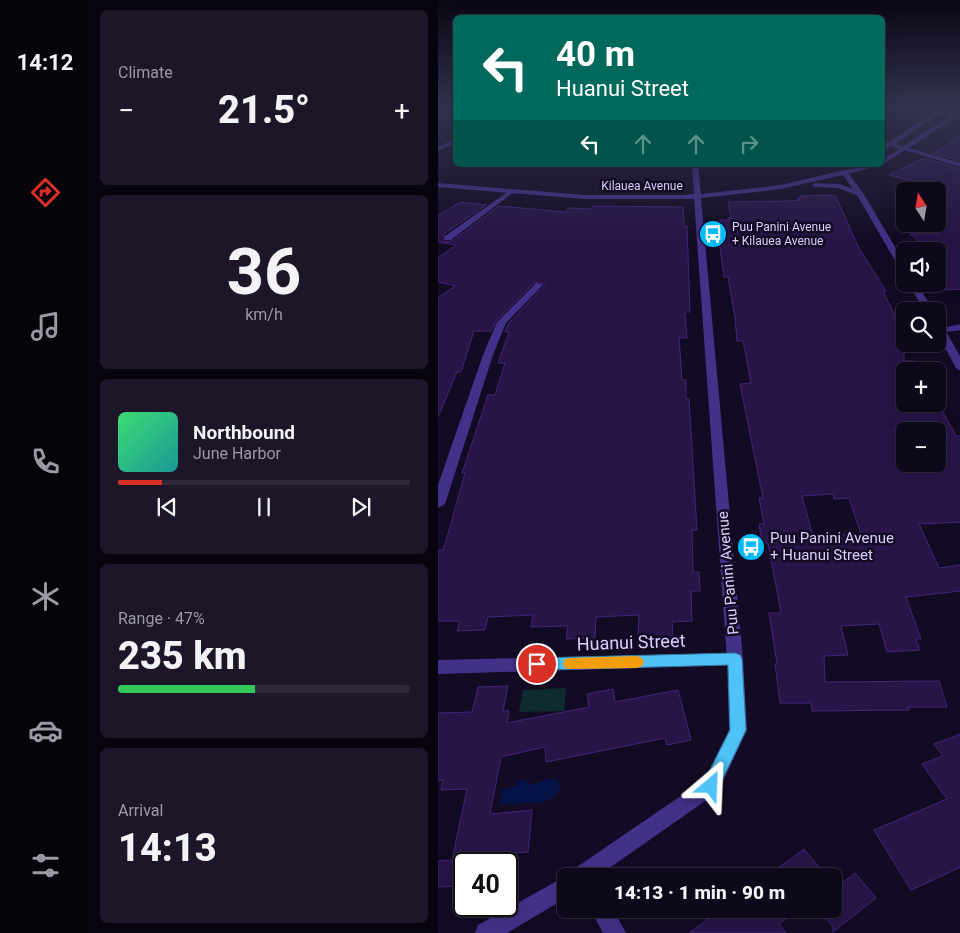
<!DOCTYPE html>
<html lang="en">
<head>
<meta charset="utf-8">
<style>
	body { margin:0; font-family:Roboto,sans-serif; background:#1c1628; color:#f1f3f6; height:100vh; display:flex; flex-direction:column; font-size:19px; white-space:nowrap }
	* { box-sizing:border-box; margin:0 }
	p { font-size:16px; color:#9b9aa3 }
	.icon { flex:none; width:28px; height:28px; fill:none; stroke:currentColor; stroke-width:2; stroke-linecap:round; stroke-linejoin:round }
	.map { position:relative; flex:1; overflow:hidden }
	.drawer { display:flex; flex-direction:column; gap:10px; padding:10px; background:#08040f; width:348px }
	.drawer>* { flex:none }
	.guide { position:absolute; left:15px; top:15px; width:432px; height:152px; border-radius:8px; box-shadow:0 5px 20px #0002,0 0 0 1px #2e293a; background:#00695c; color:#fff; overflow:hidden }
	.needle { width:32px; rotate:348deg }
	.fabs { position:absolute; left:458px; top:182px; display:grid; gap:10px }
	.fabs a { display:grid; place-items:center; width:50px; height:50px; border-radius:8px; background:#0e081b; box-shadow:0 5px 20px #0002,0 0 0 1px #2e293a; font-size:25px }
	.speed { position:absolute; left:15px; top:852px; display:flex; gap:10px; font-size:25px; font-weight:700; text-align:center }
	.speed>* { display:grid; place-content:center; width:65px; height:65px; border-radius:50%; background:#0e081b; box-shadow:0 5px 20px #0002,0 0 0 1px #2e293a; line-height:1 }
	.speed .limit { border:2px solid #111; border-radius:8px; background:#fff; color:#111 }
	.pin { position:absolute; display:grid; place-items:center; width:42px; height:42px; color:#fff; margin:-21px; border:2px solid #fff; border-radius:50%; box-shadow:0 1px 5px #0007 }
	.me { position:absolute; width:55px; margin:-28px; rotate:26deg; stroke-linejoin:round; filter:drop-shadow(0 0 4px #0008) }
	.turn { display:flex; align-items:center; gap:18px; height:105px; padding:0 20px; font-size:22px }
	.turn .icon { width:65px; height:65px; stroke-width:2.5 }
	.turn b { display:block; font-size:35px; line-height:42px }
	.lanes { display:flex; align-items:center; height:48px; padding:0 20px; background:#0003; justify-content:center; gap:25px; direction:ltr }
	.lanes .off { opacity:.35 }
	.big { font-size:38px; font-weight:800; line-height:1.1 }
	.drawer .widget { flex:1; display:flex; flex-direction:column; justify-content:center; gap:8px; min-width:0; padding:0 18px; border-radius:8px; background:#1c1628 }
	.drawer .dial { align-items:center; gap:0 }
	.dial b { font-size:65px; line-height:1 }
	.song { display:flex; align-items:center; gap:15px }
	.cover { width:60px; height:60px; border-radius:8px; background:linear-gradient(135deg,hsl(140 70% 55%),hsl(180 70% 35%)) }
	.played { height:5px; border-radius:2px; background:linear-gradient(90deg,#d93025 15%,#2e293a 15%) }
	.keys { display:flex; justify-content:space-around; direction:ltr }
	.heat { display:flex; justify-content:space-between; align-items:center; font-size:28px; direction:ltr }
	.charge { height:8px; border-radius:4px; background:linear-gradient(90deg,#34c759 47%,#2e293a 0) }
	.trip { position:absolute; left:119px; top:868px; width:285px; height:50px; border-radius:8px; background:#0e081b; box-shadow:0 5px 20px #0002,0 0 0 1px #2e293a; font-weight:800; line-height:50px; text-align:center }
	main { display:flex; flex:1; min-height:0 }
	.menu { display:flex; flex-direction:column; width:90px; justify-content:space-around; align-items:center; background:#06030b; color:#9b9aa3 }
	.menu .icon { width:35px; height:35px }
	.menu .on { color:#d93025 }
	.menu b { font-size:22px; color:#f1f3f6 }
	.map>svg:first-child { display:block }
	.green { fill:#0e2b2f }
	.water { fill:#041245 }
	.building { fill:#271547; stroke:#412576; fill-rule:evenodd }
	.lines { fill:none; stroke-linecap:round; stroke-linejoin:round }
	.minor { fill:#423188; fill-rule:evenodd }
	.tertiary { fill:#423188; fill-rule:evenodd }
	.route { fill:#4fc3f7; stroke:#337fa1 }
	.slow { fill:#f59e0b }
	.labels { text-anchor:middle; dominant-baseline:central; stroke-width:5; stroke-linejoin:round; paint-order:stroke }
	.far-street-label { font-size:12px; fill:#dbcfff; stroke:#130b24 }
	.far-poi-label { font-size:12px; fill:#dbcfff; stroke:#130b24; text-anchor:start }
	.poi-label { font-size:15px; fill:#dbcfff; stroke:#130b24; text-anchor:start }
	.street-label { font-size:15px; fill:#dbcfff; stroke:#130b24 }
	.near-street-label { font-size:18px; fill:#dbcfff; stroke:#130b24 }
</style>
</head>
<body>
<main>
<nav class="menu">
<b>14:12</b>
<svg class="icon on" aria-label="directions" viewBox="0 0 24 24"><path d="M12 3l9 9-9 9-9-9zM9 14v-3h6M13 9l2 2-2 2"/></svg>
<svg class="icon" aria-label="music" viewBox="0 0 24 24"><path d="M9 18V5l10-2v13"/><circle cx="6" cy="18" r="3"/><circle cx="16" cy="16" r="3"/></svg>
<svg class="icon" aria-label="phone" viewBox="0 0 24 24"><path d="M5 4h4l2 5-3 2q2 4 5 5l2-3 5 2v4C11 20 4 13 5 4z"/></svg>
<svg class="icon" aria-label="climate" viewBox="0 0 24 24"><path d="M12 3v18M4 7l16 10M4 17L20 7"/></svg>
<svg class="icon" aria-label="car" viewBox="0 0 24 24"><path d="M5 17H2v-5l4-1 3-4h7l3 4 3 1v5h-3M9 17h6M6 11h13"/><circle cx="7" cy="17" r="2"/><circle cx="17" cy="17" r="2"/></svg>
<svg class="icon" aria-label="filters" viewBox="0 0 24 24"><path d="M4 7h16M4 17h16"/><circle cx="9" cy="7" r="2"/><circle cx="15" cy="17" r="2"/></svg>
</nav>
<section class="drawer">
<div class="widget"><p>Climate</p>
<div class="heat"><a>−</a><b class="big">21.5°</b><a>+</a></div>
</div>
<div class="widget dial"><b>36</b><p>km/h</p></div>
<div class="widget">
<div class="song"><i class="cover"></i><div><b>Northbound</b><p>June Harbor</p></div></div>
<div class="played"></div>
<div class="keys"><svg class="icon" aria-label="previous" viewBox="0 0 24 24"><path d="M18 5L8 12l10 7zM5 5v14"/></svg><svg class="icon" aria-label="pause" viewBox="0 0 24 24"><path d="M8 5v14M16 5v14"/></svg><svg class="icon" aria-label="next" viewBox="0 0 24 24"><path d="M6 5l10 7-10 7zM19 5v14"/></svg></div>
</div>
<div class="widget"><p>Range · 47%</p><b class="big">235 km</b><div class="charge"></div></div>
<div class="widget"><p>Arrival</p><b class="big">14:13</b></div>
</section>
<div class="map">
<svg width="523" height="933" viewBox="0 0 523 933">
	<rect width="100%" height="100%" fill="#130b24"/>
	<path class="green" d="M128 688 126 711 81 712 85 690Z"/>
	<path class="water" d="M86 779 94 785 110 779H117L123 785C117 811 82 800 62 805L64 789 78 786 81 780Z"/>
	<path class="building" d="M523 136V161L494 153Z
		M486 158 523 169V289L508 290 499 278V251H488L484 248H490L472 234H503L496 224H499V191H477L509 190 451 175Z
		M397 195 421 248 448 291H445L466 335V361H476L482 371H466V404H499V401L518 436H523V522L481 524 501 568 523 565V591L468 597 483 639H478L482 650 449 652 441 624 403 626 410 655 386 656 387 682 501 681 509 707H470L471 710 374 711 373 703H342L337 664H339L331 613H343L330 543H324L321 524H326L321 498H325L302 384 313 383 305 341H299L297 318 290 277H286L279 225H283L282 220H291L290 218H293L290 202 350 201 361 200 360 198H363L362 196ZM466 431H499V464H466ZM395 494 396 499 411 498 423 534 375 536 364 496Z
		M22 202 48 205 6 234 7 242 14 241 61 206 128 212 130 208 154 209 155 206 245 207 246 226H249L252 312H247L249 338H241L244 380H248V399H251L259 530H254L255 572H261L262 591H253L254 621 234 622 235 636 200 637 201 615 158 617 157 638 128 639 130 626 93 627 95 615 50 617 47 630 19 631 22 621H0V550H5L10 534 27 473H24L50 395H57L67 363H60L71 332H67L70 324 107 285 97 282 58 321 53 331H36L23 372H19L0 417V298L17 286 0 282V258L18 245 0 242V216Z
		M70 686 65 711H71L69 723 151 707 149 694 175 689 177 702 240 690 253 740 229 745 227 738 108 762 107 747 63 757 52 814 94 810 90 852 45 856 43 864H26V886L0 887V861L14 860 29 789 3 790 5 780 0 781V713L34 712 40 687Z
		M523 734V867L473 890 436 830 509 799 484 764 505 756 496 744Z
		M366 849 388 876H329Z
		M417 873 438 898 395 932V927L381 909H395V890Z
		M284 909H361L341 924 348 933H251Z"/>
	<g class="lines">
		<path class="minor" d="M18 138V143L0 151V147Z
			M71 191 76 192 13 240H7V236Z
			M98 283 105 285 68 323 55 355 7 504 0 508V485L45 355 59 322Z
			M523 324V330L499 333V329Z
			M297 653 303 654 305 659 303 664 297 665 0 674V660Z
			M152 909H175L188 933H165Z"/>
		<path class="tertiary" d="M503 108H509L457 144 465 146 523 110V114L471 148 523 163V167L467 150 445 164V159L461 149 453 146 445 150 447 145 445 144V140L451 142Z
			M254 165H260L263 194 343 185 406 170 442 165 411 174 425 193 466 262V271L462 269 419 195 400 188 377 187 374 185 377 183 401 184 415 189 405 175 343 189 263 198 305 659 309 730 280 792 160 876H133L136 869 266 780 291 730 289 659 256 199H147L0 187V183L147 195H245L256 194Z
			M471 284H479L496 311H486Z
			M499 321 504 324 523 358V371L518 368 499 333Z
			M128 876H130H128V898L69 933H37L40 925Z"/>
	</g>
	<linearGradient id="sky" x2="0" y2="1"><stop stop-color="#0a0614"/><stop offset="0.45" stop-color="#333450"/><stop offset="1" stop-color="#333450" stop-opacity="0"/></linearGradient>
	<rect width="523" height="239" fill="url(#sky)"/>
	<path class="route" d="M297 653 302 655 304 659 308 730 279 791 273 793 267 791 264 786 292 730 290 665 99 670 94 669 91 664 94 660 99 658Z"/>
	<path class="slow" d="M199 656 204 658 206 662 204 666 199 668 132 669 127 668 125 664 127 659 132 658Z"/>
	<defs>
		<symbol id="bus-disc" viewBox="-11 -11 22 22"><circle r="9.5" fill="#00bbfa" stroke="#130b24"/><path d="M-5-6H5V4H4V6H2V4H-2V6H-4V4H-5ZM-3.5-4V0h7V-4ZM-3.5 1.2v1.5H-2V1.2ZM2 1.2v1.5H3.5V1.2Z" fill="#fff"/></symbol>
	</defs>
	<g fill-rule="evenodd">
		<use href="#bus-disc" x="259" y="218" width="32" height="32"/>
		<use href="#bus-disc" x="297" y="531" width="32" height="32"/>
	</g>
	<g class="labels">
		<g class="far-street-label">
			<text x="204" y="186">Kilauea Avenue</text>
		</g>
		<g class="far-poi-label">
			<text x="294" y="227">Puu Panini Avenue<tspan x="294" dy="14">+ Kilauea Avenue</tspan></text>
		</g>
		<g class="poi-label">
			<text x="332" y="538">Puu Panini Avenue<tspan x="332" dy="17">+ Huanui Street</tspan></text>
		</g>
		<g class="street-label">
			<text transform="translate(290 573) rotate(-95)">Puu Panini Avenue</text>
		</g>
		<g class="near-street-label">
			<text transform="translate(193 642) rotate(-2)">Huanui Street</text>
		</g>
	</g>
</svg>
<div class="fabs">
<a><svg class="needle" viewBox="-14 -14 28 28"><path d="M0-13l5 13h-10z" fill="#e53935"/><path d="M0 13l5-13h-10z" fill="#9b9aa3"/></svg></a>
<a><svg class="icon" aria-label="sound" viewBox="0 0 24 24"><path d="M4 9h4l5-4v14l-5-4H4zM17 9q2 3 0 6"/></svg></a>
<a><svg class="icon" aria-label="search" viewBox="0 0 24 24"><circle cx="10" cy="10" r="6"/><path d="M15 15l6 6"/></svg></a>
<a>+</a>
<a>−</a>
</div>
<div class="speed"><div class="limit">40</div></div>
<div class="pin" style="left:99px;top:664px;background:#d93025"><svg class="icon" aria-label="arrive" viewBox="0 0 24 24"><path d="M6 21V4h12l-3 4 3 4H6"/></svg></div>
<svg class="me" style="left:273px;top:786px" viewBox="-20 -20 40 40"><path d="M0-17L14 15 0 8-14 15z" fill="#4fc3f7" stroke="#fff" stroke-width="4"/></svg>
<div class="trip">14:13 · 1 min · 90 m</div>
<div class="guide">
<div class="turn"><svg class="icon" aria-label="left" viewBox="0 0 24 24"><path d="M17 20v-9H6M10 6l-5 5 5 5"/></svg><div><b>40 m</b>Huanui Street</div></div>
<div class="lanes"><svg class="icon" aria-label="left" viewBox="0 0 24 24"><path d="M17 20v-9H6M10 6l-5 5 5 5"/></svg><svg class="icon off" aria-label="ahead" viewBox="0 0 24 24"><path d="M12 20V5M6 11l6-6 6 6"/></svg><svg class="icon off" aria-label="ahead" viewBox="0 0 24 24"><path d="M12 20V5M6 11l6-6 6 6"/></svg><svg class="icon off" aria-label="right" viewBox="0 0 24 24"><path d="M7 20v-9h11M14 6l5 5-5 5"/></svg></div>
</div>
</div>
</main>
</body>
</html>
